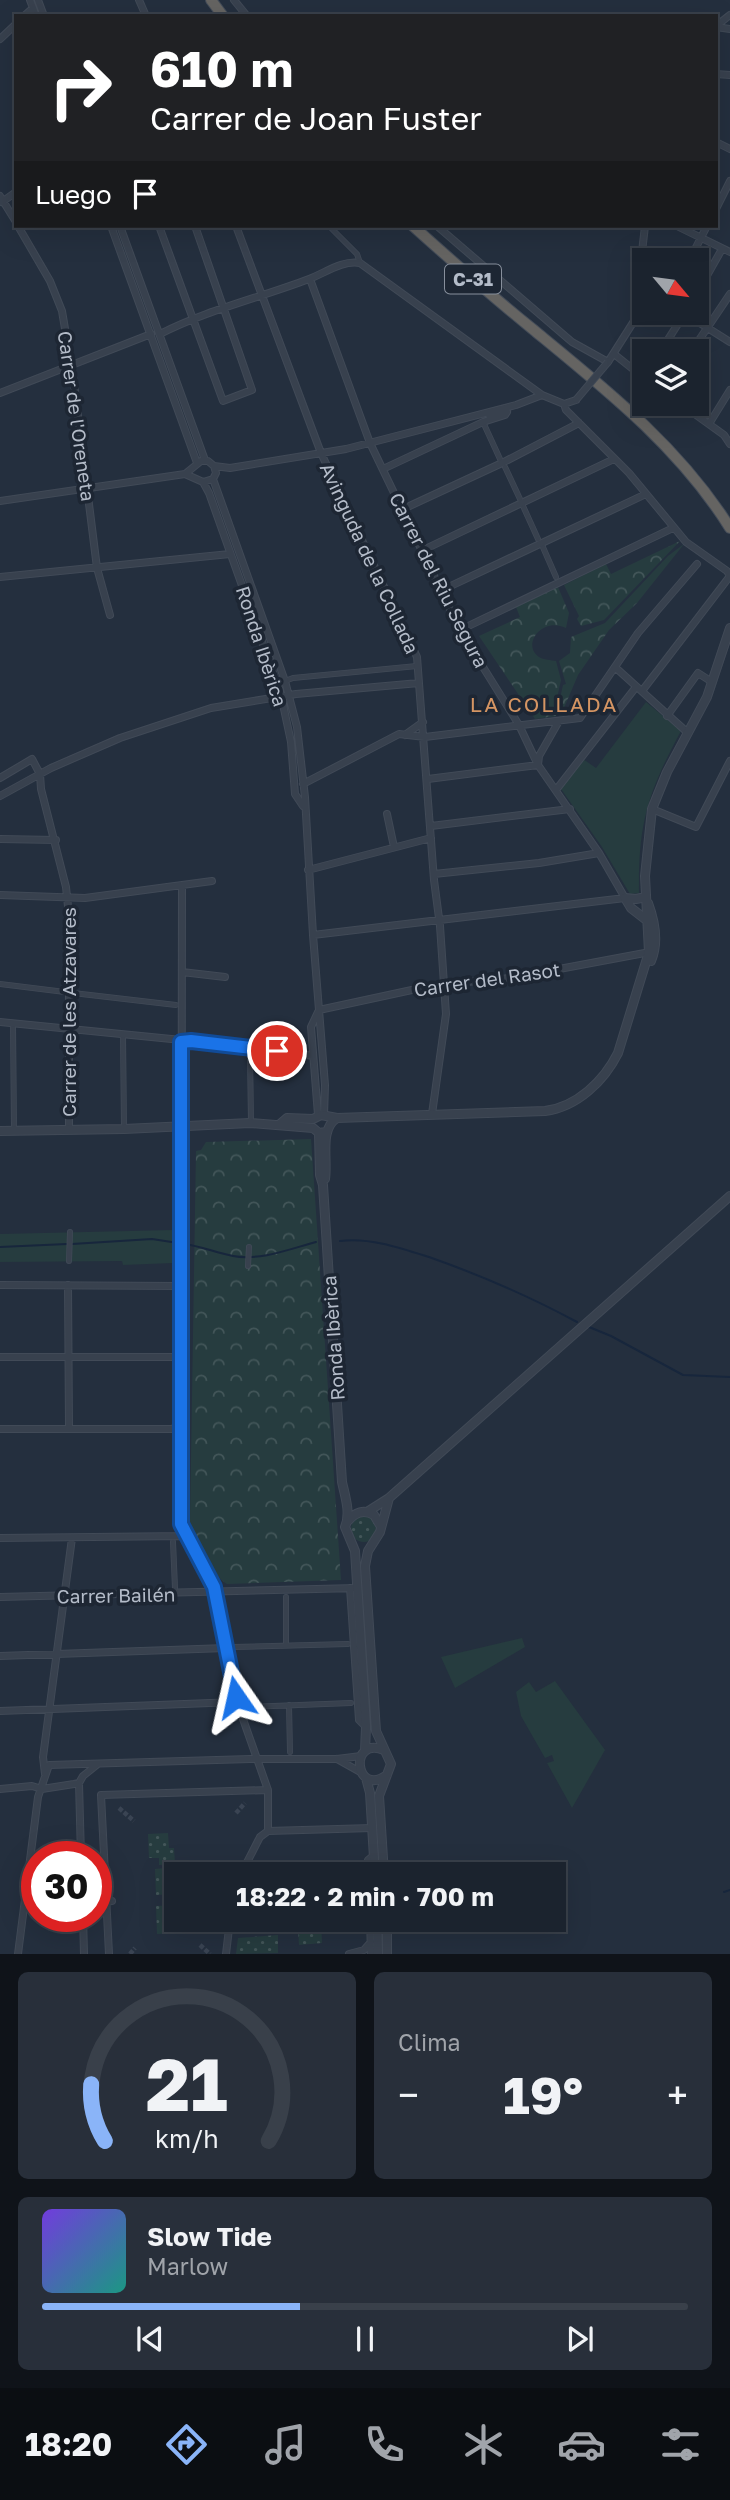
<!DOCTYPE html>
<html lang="es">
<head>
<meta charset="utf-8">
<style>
	body { margin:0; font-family:"Golos Text",sans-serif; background:#282f3a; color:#f1f3f6; height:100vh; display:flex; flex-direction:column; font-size:26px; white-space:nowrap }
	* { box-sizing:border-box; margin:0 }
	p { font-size:23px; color:#a0a4aa }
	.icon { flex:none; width:38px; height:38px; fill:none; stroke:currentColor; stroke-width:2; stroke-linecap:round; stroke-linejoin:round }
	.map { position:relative; height:1954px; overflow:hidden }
	.side { display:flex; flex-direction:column; gap:18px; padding:18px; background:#0f1319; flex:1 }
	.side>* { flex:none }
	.hud { position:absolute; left:14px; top:14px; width:704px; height:214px; border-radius:0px; box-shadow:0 7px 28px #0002,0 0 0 2px #39404a; background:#202124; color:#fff; overflow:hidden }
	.needle { width:46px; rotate:119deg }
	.tools { position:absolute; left:632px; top:248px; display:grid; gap:14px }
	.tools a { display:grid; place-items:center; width:77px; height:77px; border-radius:0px; background:#1b232e; box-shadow:0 7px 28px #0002,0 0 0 2px #39404a; font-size:35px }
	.speed { position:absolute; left:21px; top:1841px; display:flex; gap:14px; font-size:35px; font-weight:700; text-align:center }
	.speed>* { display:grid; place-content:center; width:91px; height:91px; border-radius:50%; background:#1b232e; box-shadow:0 7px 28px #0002,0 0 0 2px #39404a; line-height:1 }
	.speed .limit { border:10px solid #d22; background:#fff; color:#111 }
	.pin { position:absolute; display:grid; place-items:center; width:60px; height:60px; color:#fff; margin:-30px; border:4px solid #fff; border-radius:50%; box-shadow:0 2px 7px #0007 }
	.me { position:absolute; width:77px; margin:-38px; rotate:349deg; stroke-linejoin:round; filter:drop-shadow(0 0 5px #0008) }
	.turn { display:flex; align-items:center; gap:24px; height:147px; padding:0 21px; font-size:32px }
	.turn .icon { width:91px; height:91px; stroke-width:2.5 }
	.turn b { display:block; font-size:49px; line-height:60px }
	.then { display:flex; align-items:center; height:66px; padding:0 21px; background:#0003; gap:14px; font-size:26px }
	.big { font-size:52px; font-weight:700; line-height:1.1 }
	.side .card { flex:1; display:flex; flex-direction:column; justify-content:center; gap:10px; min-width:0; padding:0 24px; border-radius:10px; background:#282f3a }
	.side .dial { align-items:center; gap:0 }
	.dial svg { height:182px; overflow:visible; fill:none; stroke:#39404a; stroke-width:7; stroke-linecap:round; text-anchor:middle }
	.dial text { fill:#f1f3f6; stroke:none }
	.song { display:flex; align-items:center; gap:21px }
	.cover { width:84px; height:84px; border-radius:10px; background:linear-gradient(135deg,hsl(260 70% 55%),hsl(170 70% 35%)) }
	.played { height:7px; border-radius:4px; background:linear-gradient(90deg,#8ab4f8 40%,#39404a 40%) }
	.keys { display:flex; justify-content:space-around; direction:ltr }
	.heat { display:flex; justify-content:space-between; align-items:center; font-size:38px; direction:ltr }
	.side .tiles { flex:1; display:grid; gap:18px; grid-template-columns:1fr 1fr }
	.card:last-child { grid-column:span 2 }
	.trip { position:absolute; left:164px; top:1862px; width:402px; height:70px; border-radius:0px; background:#1b232e; box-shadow:0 7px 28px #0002,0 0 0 2px #39404a; font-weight:700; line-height:70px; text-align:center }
	.menu { display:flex; height:112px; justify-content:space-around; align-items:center; background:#0b0e12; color:#a0a4aa }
	.menu .icon { width:49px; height:49px }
	.menu .on { color:#8ab4f8 }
	.menu b { font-size:32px; color:#f1f3f6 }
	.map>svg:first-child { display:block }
	.grass { fill:#263c3f }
	.forest { fill:url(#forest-crowns) }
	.garden { fill:url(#garden-dots) }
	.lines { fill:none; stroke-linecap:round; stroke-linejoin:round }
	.stream { stroke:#17263c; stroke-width:2 }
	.pedestrian-tunnel { stroke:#3a4453; stroke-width:4.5; stroke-dasharray:4.5 2; stroke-linecap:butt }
	.pedestrian-casing { stroke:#414a57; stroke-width:6 }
	.minor-casing { stroke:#414a57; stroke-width:8 }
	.tertiary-casing { stroke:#414a57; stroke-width:10 }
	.trunk-casing { stroke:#434c59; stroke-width:12 }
	.pedestrian { stroke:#38414e; stroke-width:4.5 }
	.minor { stroke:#38414e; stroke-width:6 }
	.tertiary { stroke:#38414e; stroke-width:8 }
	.trunk { stroke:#656462; stroke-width:10 }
	.minor-bridge-casing { stroke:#414a57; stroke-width:8; stroke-linecap:butt }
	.minor-bridge { stroke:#38414e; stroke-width:6 }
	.route-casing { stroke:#114b97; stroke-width:18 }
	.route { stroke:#1a73e8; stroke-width:12 }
	.labels { text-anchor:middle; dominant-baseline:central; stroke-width:7; stroke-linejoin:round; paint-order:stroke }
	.shield { fill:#1d2633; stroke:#878f9c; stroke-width:2 }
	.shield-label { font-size:18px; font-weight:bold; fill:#b4bcc9 }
	.street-label { font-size:19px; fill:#b4bcc9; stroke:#1d2633 }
	.neighbourhood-label { font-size:21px; letter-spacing:2px; fill:#d59563; stroke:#1d2633 }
</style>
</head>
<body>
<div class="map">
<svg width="730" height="1954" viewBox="0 0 730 1954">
	<defs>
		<pattern id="forest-crowns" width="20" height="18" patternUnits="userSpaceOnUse" patternTransform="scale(1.75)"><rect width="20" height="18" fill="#263c3f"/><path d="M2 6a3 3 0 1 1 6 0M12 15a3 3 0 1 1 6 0" fill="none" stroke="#435659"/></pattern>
		<pattern id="garden-dots" width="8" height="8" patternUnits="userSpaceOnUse" patternTransform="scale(1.75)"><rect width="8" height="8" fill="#263c3f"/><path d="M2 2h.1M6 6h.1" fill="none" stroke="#435659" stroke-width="1.8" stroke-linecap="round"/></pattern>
	</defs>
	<rect width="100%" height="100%" fill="#242f3e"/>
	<path class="grass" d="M646 702 681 731C648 792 638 823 639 893L630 894 602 847 561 789 583 759 596 768Z
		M173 1230V1263L123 1265 122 1261 0 1262V1234Z
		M522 1638 525 1647 455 1688 441 1657Z
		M555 1681 605 1750 572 1808 547 1763 554 1761 552 1755 545 1758 521 1716 516 1692 529 1682 536 1692Z"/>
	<path class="forest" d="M680 541 604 620 581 626 577 619 579 616 564 585 606 564 611 574Z
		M684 544 637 603 609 630 578 675 564 708 567 709 566 715 559 716 558 708 563 685 566 684 559 661 570 653 571 637 605 623 668 556Z
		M558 587 569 613 566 628C542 616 521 645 539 657 543 660 551 660 556 661L561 680 555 707 556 716 535 719 479 636 520 617 516 607Z
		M311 1139 341 1580 227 1584C209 1572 199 1541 190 1522L196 1151 201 1150 206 1142Z"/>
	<path class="garden" d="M351 1529a13 13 0 1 1 26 0a13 13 0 1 1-26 0Z
		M168 1833 169 1848H174L175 1864 159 1865V1858H149L148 1834Z
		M177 1867V1894L156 1895 155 1869Z
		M177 1905 180 1933 157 1934 156 1906Z
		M308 1920H321L322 1943 299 1945 298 1929 304 1927Z
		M278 1935V1953L236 1954 238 1938Z"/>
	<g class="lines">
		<path class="stream" d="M340 1241C369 1237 401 1248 429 1257 480 1275 529 1296 577 1322
			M72 1244 152 1239 178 1243
			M184 1244C201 1246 216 1253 233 1256 260 1261 290 1249 316 1242
			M0 1247 67 1244
			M589 1327 611 1336 683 1375 730 1377
			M724 1892 730 1890"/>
		<path class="pedestrian-tunnel" d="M119 1808 134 1821
			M236 1813 245 1803
			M200 1945 210 1954
			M130 1954 135 1948"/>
		<defs>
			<path id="pedestrian" d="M329 226 357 254 360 263
				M483 422 500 459
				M505 467 520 499
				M523 506 538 539
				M542 545 556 577
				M285 681 293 678 417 666
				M0 984 65 992
				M73 993 176 1005
				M13 1024 14 1130
				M123 1035 124 1129
				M250 1053 251 1122
				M69 1261 70 1232
				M248 1266 249 1247
				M173 1542 175 1588
				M286 1597V1644
				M233 1647 348 1644
				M289 1705 290 1752
				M245 1707 351 1703"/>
			<path id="minor" d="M30 0 36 16
				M38 0 44 16
				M139 0 146 16
				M234 0 247 16
				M24 16 33 8
				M716 26 730 15
				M716 27 730 29
				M0 39 16 24
				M716 74 730 75
				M716 142 730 149
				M0 196 16 222
				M2 202 16 192
				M716 209 730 181
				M18 226 50 281 62 311 73 376 97 568 110 615
				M111 226 197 463
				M120 226 205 460
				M159 226 223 401 252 390 195 226
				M236 226 321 453 417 657 434 880 440 926 446 1014 432 1114
				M437 226 572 342 608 362 634 321 645 226
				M677 226 730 252
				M689 261 707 226
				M310 279 370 443 460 630 519 725 538 765 599 853 625 898 313 935
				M696 295 722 249
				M684 313 730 342
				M160 334C207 310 259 298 309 279 325 273 342 260 360 263L542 395
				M660 352 685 313
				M691 352 730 294
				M614 354 644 378
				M0 393 151 334
				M564 404 566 410 629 473 686 542 727 571 730 576 642 691
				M681 404 724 435 730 444
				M709 424 730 390
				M214 466 230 468 346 449 516 405 542 395 564 404 576 400
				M383 469 483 422 505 415 507 412 489 415
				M185 474 203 482 209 493 281 695 291 742 295 794 303 806
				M213 479 285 681 297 727 305 797 313 935 325 1085 324 1115
				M0 501 185 474 201 461H208L214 466 216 473 213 479 203 482
				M401 510 502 463 579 423
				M421 551 614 459
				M0 577 230 554
				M440 591 646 494
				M460 630 673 528
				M616 668 688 733
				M667 716 698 673 712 682
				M405 735 423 722
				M0 778 32 759 40 774 41 789 66 887 69 916V1128
				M428 779 538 765 539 756 559 721
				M303 784 399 734 425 737 580 718 638 633 697 564
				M556 790 636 687
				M0 796 51 768 120 738 211 708 296 694 419 683
				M652 809 696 827 730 761
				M387 814 394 847
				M431 826 570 809
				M0 839 56 840
				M308 870 431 838
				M434 874 539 863 599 853
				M182 885 181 1524 185 1536 214 1587 237 1702 268 1790V1831
				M0 895 85 898 212 881
				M182 972 225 977
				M319 1010 435 985 511 978 650 952
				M0 1022 252 1047 313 1056
				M318 1115 311 1027 318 1012
				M0 1285 180 1286
				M68 1285 69 1428
				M0 1357H182
				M0 1429H172L181 1425
				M0 1538 185 1536
				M350 1588 359 1720 366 1727
				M0 1597 357 1588
				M0 1656 226 1648
				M0 1711 237 1702
				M337 1759 362 1773
				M45 1774 43 1757 72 1538
				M79 1783 81 1857
				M0 1789 32 1786 42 1789 74 1784 79 1783 83 1776 98 1764
				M268 1831 372 1828
				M241 1874 260 1837 268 1831
				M367 1874 368 1860 373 1856
				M96 1903 112 1901
				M83 1916 84 1954
				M370 1920 371 1954
				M18 1954 38 1797 49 1765 250 1759H337L361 1756
				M109 1954 101 1795 268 1790
				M226 1954 230 1920
				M349 1954 364 1950 371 1942"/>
			<path id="tertiary" d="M625 898 631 908 649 922
				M625 898 636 899 646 897
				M648 903C655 922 659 942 651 961
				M280 1124 287 1118 313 1119 321 1115 337 1118 545 1111C577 1107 604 1081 618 1053L649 952 645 876 652 809 667 772 707 697 730 628
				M0 1131 124 1129 250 1123 313 1128 319 1133 326 1132
				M319 1133 320 1175 323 1185 342 1482C345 1496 351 1513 345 1527L355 1551 366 1727 365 1751
				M325 1179C328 1159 319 1129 337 1118
				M367 1512 389 1498 730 1196
				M348 1521C355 1512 364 1509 374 1515L380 1525
				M384 1750C348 1736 355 1798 387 1775
				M366 1778 370 1793 375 1874
				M384 1874 379 1796 391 1764 376 1731 365 1566 368 1551 380 1532 389 1498
				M377 1920 378 1954
				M387 1920V1954"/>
			<path id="trunk" d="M211 0 223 16
				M413 226C453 262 493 297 535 331 607 390 680 448 730 528"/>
		</defs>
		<use href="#pedestrian" class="pedestrian-casing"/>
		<use href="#minor" class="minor-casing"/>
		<use href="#tertiary" class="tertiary-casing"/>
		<use href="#trunk" class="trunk-casing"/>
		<use href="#pedestrian" class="pedestrian"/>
		<use href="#minor" class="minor"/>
		<use href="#tertiary" class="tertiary"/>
		<use href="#trunk" class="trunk"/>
		<defs>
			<path id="minor-bridge" d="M576 400 608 362"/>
		</defs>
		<use href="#minor-bridge" class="minor-bridge-casing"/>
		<use href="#minor-bridge" class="minor-bridge"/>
	</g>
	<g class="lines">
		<defs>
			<path id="route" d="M236 1697 214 1587 181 1524V1042L191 1041 277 1051"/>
		</defs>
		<use href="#route" class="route-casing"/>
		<use href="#route" class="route"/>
	</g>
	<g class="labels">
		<rect class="shield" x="445" y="264.5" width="56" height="29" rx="5"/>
		<g class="shield-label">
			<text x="473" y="279">C-31</text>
		</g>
		<g class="street-label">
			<text transform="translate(77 416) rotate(82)">Carrer de l'Oreneta</text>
			<text transform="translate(370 558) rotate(65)">Avinguda de la Collada</text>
			<text transform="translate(439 580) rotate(63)">Carrer del Riu Segura</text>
			<text transform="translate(262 646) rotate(72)">Ronda Ibèrica</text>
			<text transform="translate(487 979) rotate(-8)">Carrer del Rasot</text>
			<text transform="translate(68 1012) rotate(-90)">Carrer de les Atzavares</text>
			<text transform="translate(333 1338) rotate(-94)">Ronda Ibèrica</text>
			<text transform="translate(116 1595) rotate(-1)">Carrer Bailén</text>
		</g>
		<g class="neighbourhood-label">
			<text x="544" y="704">LA COLLADA</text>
		</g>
	</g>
</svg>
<div class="tools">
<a><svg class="needle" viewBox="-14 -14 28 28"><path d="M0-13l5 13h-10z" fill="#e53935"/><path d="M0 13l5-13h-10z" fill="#a0a4aa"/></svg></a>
<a><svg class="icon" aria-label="layers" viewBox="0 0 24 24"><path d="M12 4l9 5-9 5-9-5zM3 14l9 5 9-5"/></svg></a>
</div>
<div class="speed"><div class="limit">30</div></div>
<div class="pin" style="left:277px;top:1051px;background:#d93025"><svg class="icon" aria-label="arrive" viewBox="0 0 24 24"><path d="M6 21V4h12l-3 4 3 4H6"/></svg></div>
<svg class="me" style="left:236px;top:1697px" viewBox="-20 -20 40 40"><path d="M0-17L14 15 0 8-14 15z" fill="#1a73e8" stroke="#fff" stroke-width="4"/></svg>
<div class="trip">18:22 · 2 min · 700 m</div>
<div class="hud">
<div class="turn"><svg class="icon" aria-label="right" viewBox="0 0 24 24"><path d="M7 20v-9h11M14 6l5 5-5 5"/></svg><div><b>610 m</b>Carrer de Joan Fuster</div></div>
<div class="then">Luego<svg class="icon" aria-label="arrive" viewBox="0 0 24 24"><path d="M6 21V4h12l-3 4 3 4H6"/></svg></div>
</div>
</div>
<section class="side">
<div class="tiles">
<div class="card dial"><svg viewBox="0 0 100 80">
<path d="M14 69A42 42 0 1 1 86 69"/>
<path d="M14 69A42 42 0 0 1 8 44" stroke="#8ab4f8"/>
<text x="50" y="56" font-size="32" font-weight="700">21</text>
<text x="50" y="72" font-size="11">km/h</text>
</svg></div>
<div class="card"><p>Clima</p>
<div class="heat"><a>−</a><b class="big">19°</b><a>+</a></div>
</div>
<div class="card">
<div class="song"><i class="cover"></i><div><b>Slow Tide</b><p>Marlow</p></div></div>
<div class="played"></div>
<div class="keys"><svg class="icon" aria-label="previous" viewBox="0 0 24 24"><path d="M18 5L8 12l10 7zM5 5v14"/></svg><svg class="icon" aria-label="pause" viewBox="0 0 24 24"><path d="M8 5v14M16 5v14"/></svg><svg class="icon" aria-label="next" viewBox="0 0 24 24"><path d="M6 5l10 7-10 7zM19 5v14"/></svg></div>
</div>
</div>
</section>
<nav class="menu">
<b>18:20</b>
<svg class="icon on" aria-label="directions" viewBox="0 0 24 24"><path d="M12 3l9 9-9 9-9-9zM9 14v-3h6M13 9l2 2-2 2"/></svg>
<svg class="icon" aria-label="music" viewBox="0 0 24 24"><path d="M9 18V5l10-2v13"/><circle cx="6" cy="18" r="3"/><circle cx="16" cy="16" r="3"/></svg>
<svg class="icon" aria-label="phone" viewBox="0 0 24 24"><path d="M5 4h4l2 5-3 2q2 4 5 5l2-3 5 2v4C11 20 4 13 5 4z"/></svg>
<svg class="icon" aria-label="climate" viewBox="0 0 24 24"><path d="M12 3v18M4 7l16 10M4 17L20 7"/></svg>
<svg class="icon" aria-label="car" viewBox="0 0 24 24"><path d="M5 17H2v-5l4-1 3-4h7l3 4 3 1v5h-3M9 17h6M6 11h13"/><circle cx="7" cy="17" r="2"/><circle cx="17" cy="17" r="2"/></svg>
<svg class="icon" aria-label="filters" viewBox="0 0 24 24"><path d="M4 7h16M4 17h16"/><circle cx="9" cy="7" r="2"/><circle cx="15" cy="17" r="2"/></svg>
</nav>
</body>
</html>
